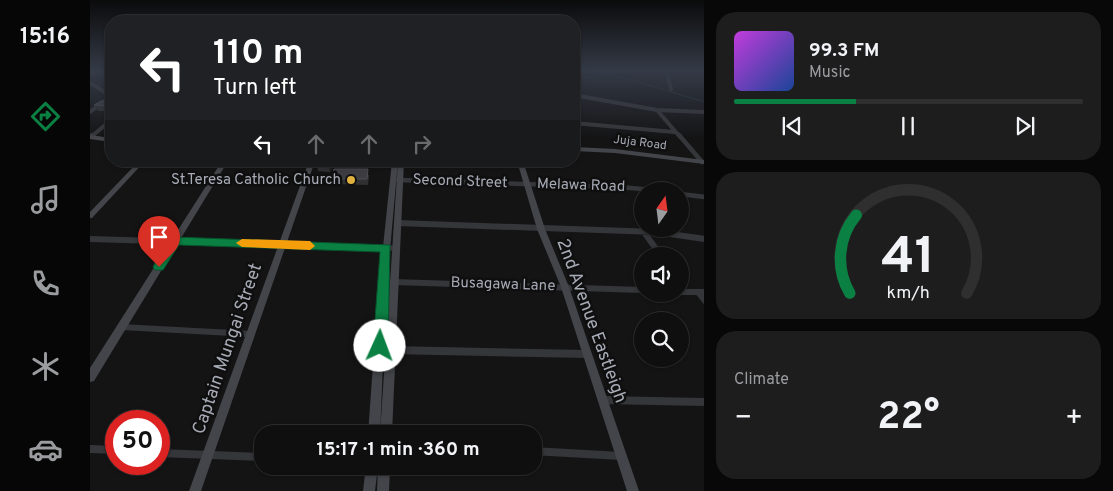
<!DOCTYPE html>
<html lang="en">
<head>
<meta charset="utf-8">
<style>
	body { margin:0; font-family:Overpass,sans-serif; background:#1d1d1e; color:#f1f3f6; height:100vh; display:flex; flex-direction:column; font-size:19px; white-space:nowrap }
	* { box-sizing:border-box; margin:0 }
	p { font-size:16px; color:#9b9c9f }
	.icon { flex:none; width:28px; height:28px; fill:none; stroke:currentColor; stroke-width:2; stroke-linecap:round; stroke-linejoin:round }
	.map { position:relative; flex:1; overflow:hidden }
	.details { display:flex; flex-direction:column; gap:12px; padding:12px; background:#080809; width:409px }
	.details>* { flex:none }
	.hud { position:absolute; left:15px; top:15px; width:475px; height:152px; border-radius:20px; box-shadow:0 1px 4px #0004,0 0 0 1px #2f2f30; background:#202124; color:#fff; overflow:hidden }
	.needle { width:32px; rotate:14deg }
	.controls { position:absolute; left:544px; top:182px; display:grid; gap:10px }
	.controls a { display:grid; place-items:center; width:55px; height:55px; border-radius:50%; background:#0f0f10; box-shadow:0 1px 4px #0004,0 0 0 1px #2f2f30; font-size:25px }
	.speed { position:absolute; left:15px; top:410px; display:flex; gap:10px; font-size:25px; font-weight:700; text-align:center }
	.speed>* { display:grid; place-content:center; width:65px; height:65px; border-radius:50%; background:#0f0f10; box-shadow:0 1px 4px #0004,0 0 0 1px #2f2f30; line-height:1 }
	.speed .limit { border:8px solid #d22; background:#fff; color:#111 }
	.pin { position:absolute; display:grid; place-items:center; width:42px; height:42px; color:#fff; margin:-51px -21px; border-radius:50% 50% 50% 0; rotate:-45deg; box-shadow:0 0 5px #0007 }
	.pin .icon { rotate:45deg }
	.me { position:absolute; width:55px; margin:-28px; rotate:2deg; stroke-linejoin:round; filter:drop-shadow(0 0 4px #0008) }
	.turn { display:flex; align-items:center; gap:18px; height:105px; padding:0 25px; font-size:22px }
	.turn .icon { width:65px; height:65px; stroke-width:2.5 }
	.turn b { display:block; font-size:35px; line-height:42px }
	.lanes { display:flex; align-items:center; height:48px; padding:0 25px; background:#0003; justify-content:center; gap:25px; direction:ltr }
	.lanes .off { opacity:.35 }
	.big { font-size:38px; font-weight:700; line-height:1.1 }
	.details .tile { flex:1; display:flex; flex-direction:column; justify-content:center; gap:8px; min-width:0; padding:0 18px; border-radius:20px; background:#1d1d1e }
	.details .dial { align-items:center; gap:0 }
	.dial svg { height:130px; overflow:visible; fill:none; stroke:#2f2f30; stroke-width:7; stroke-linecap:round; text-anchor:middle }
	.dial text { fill:#f1f3f6; stroke:none }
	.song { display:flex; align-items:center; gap:15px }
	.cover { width:60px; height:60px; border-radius:8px; background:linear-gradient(135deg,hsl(290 70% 55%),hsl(220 70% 35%)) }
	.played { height:5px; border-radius:2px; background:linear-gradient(90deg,#0b8043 35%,#2f2f30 35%) }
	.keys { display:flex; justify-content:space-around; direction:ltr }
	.heat { display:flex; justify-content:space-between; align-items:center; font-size:28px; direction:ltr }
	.trip { position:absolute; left:164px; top:425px; width:288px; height:50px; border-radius:20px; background:#0f0f10; box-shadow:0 1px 4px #0004,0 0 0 1px #2f2f30; font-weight:700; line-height:50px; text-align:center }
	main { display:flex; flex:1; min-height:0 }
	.tabs { display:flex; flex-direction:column; width:90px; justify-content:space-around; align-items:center; background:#060606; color:#9b9c9f }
	.tabs .icon { width:35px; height:35px }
	.tabs .selected { color:#0b8043 }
	.tabs b { font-size:22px; color:#f1f3f6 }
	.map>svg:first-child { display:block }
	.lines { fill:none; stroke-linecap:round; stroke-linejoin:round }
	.stream { stroke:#2b3238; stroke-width:1 }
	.street-far3 { stroke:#35363a; stroke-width:4 }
	.street-far2 { stroke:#35363a; stroke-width:4.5 }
	.street-far1 { stroke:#35363a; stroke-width:6 }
	.street { stroke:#35363a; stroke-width:8 }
	.secondary { fill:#43454a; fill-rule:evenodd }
	.wall { fill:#303033 }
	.shaded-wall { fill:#1f1f21 }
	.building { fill:#3d3d41; stroke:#4d4f53 }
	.route { fill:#0b8043; stroke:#07532c }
	.slow { fill:#f59e0b }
	.poi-dot { fill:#e1b140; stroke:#0f0f10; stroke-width:2 }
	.labels { text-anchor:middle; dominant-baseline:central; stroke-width:5; stroke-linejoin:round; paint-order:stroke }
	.far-street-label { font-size:12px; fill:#a7abb5; stroke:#0f0f10 }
	.poi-label { font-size:15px; fill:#a7abb5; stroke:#0f0f10; text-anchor:end }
	.street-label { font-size:15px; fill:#a7abb5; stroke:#0f0f10 }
	.near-street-label { font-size:18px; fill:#a7abb5; stroke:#0f0f10 }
</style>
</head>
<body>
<main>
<nav class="tabs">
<b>15:16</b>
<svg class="icon selected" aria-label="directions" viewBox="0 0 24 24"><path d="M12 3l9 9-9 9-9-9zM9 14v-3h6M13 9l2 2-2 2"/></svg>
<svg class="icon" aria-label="music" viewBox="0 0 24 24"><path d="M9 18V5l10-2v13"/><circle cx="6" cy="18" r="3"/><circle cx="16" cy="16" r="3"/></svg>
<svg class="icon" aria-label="phone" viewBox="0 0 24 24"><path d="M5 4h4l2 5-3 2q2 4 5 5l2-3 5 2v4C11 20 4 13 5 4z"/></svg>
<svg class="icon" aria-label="climate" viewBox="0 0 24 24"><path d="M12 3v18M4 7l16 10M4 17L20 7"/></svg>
<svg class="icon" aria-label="car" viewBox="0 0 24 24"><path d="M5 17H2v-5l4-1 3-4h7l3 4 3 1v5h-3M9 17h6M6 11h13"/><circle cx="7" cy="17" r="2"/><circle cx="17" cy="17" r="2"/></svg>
</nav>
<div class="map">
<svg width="615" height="491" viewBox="0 0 615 491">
	<rect width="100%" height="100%" fill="#141415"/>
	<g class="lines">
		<path class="stream" d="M484 80 517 73 615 102"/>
		<path class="street-far3" d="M576 70 581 89
			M0 74 21 72
			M0 83 21 96
			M484 95 567 110 615 112
			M567 110 590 137
			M0 112 21 96
			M484 123 584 132
			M1 137 21 120"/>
		<path class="street-far2" d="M589 135 612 162
			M0 137 2 135
			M134 163 221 165
			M308 180 529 187 575 191
			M590 194 615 197
			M307 223 336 224"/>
		<path class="street-far1" d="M307 223 566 232 615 239
			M554 232 571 256
			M0 239 300 248
			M303 282 552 290
			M590 292H615
			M608 292 615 301
			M31 327 161 334"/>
		<path class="street" d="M300 350 497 354
			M513 400 615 402
			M0 449 26 450
			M442 451 531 456
			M69 453 172 457"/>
		<path class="secondary" d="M0 135 21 138V142L0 139Z
			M484 147 525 149 615 160V164L525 153 484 151Z
			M49 161H55L2 218H0V212Z
			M132 161H138L4 381 0 382V368Z
			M219 161H225L111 491H99Z
			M302 161H308L296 295 290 434H278L288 295Z
			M308 161H314L302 434H290Z
			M427 161H433L455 229 479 287 549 491H537L471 287 447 229Z
			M276 466H288L285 491H273Z
			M288 466H300L299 491H287Z"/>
	</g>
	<path class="wall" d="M21 101V111H8L4 105Z
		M254 161H264L263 165H255Z
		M277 161H292L291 168H277Z
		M244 164 240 172 228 171 227 165Z
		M279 175 278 185 243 184 242 179Z"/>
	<path class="shaded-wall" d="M241 161H243L244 164 240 172 239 167Z"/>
	<path class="building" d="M11 101H21V106L4 105Z
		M229 161H241L239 167 227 165Z
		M277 161H292L291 165 276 164Z
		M244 169H278L277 179H242Z"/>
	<linearGradient id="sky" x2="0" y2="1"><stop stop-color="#0b0b0c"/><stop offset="0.51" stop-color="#343a46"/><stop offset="1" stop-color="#343a46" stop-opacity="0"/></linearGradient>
	<rect width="615" height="138" fill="url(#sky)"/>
	<path class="route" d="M85 237 300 245 298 346 296 351 290 353 285 351 283 346 290 252 89 245 73 270H65L63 267 65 263 81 238Z"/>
	<path class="slow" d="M152 239 220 241 225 246 220 250 152 247 146 243Z"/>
	<circle class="poi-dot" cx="261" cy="180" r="5"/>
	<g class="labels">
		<g class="far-street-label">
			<text transform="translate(550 143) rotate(7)">Juja Road</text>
		</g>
		<g class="poi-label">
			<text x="251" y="180">St.Teresa Catholic Church</text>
		</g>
		<g class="street-label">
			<text transform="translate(370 182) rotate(2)">Second Street</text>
			<text transform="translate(491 186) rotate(2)">Melawa Road</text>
			<text transform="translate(413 285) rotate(2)">Busagawa Lane</text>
		</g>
		<g class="near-street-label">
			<text transform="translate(501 321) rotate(70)">2nd Avenue Eastleigh</text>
			<text transform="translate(138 349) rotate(-71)">Captain Mungai Street</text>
		</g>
	</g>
</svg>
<div class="controls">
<a><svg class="needle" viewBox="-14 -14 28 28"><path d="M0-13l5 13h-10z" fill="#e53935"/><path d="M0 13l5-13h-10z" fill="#9b9c9f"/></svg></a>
<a><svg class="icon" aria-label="sound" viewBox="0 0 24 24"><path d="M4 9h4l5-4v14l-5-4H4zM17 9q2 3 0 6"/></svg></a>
<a><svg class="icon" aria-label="search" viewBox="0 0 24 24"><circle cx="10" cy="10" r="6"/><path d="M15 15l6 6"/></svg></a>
</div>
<div class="speed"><div class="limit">50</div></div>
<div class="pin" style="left:69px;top:267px;background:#d93025"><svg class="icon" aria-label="arrive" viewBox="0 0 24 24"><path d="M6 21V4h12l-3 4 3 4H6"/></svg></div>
<svg class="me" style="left:290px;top:346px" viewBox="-20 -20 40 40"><circle r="19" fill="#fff"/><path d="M0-13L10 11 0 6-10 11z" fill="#0b8043"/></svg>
<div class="trip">15:17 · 1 min · 360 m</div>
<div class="hud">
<div class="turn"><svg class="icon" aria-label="left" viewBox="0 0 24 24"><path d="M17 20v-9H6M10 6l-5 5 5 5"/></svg><div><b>110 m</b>Turn left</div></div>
<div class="lanes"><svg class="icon" aria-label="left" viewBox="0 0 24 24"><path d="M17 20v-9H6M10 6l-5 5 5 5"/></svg><svg class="icon off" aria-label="ahead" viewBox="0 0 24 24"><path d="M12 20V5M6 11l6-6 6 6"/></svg><svg class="icon off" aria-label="ahead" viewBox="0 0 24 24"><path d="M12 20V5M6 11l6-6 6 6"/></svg><svg class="icon off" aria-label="right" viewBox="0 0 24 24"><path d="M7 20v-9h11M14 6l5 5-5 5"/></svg></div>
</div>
</div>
<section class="details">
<div class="tile">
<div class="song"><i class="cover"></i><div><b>99.3 FM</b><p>Music</p></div></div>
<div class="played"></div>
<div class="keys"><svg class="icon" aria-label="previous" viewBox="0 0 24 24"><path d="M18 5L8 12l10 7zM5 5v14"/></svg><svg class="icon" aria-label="pause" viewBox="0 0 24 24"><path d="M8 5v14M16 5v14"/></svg><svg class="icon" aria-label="next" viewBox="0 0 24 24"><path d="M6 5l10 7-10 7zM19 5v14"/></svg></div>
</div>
<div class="tile dial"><svg viewBox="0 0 100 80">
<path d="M14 69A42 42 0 1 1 86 69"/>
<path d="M14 69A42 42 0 0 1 18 21" stroke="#0b8043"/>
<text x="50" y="56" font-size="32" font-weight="700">41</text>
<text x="50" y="72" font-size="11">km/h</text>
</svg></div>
<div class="tile"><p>Climate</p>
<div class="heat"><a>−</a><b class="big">22°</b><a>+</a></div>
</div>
</section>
</main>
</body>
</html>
